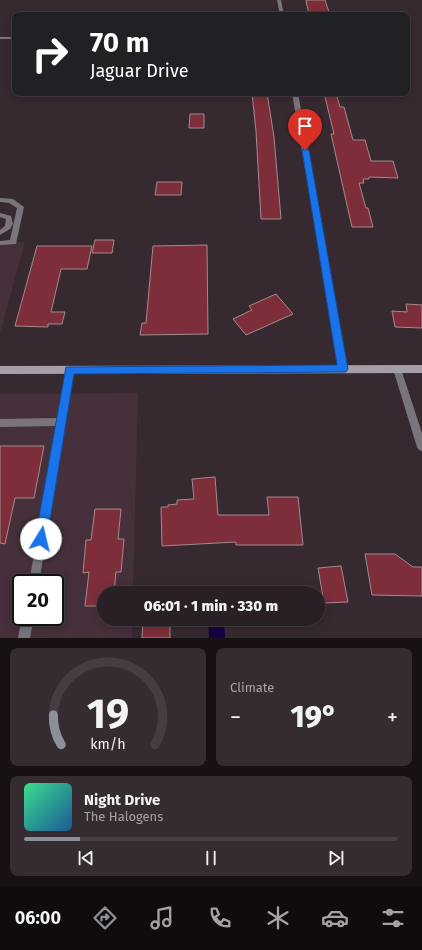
<!DOCTYPE html>
<html lang="en">
<head>
<meta charset="utf-8">
<style>
	body { margin:0; font-family:"Fira Sans",sans-serif; background:#352c31; color:#f1f3f6; height:100vh; display:flex; flex-direction:column; font-size:15px; white-space:nowrap }
	* { box-sizing:border-box; margin:0 }
	p { font-size:13px; color:#a5a2a6 }
	.icon { flex:none; width:22px; height:22px; fill:none; stroke:currentColor; stroke-width:2; stroke-linecap:round; stroke-linejoin:round }
	.map { position:relative; height:638px; overflow:hidden }
	.details { display:flex; flex-direction:column; gap:10px; padding:10px; background:#171114; flex:1 }
	.details>* { flex:none }
	.banner { position:absolute; left:12px; top:12px; width:398px; height:84px; border-radius:8px; box-shadow:0 2px 10px #0003,0 0 0 1px #453d41; background:#202124; color:#fff; overflow:hidden }
	.speed { position:absolute; left:12px; top:574px; display:flex; gap:8px; font-size:20px; font-weight:700; text-align:center }
	.speed>* { display:grid; place-content:center; width:52px; height:52px; border-radius:50%; background:#291f24; box-shadow:0 2px 10px #0003,0 0 0 1px #453d41; line-height:1 }
	.speed .limit { border:2px solid #111; border-radius:6px; background:#fff; color:#111 }
	.pin { position:absolute; display:grid; place-items:center; width:34px; height:34px; color:#fff; margin:-41px -17px; border-radius:50% 50% 50% 0; rotate:-45deg; box-shadow:0 0 4px #0007 }
	.pin .icon { rotate:45deg }
	.me { position:absolute; width:44px; margin:-22px; rotate:9deg; stroke-linejoin:round; filter:drop-shadow(0 0 3px #0008) }
	.turn { display:flex; align-items:center; gap:14px; height:84px; padding:0 12px; font-size:18px }
	.turn .icon { width:52px; height:52px; stroke-width:2.5 }
	.turn b { display:block; font-size:28px; line-height:34px }
	.big { font-size:30px; font-weight:800; line-height:1.1 }
	.details .card { flex:1; display:flex; flex-direction:column; justify-content:center; gap:6px; min-width:0; padding:0 14px; border-radius:8px; background:#352c31 }
	.details .dial { align-items:center; gap:0 }
	.dial svg { height:104px; overflow:visible; fill:none; stroke:#453d41; stroke-width:7; stroke-linecap:round; text-anchor:middle }
	.dial text { fill:#f1f3f6; stroke:none }
	.song { display:flex; align-items:center; gap:12px }
	.cover { width:48px; height:48px; border-radius:6px; background:linear-gradient(135deg,hsl(150 70% 55%),hsl(210 70% 35%)) }
	.played { height:4px; border-radius:2px; background:linear-gradient(90deg,#8c9099 15%,#453d41 15%) }
	.keys { display:flex; justify-content:space-around; direction:ltr }
	.heat { display:flex; justify-content:space-between; align-items:center; font-size:22px; direction:ltr }
	.details .tiles { flex:1; display:grid; gap:10px; grid-template-columns:1fr 1fr }
	.card:last-child { grid-column:span 2 }
	.trip { position:absolute; left:97px; top:586px; width:228px; height:40px; border-radius:20px; background:#291f24; box-shadow:0 2px 10px #0003,0 0 0 1px #453d41; font-weight:800; line-height:40px; text-align:center }
	.tabs { display:flex; height:64px; justify-content:space-around; align-items:center; background:#100c0e; color:#a5a2a6 }
	.tabs .icon { width:28px; height:28px }
	.tabs .selected { color:#8c9099 }
	.tabs b { font-size:18px; color:#f1f3f6 }
	.map>svg:first-child { display:block }
	.built { fill:#45303b; fill-rule:evenodd }
	.water { fill:#180243 }
	.building { fill:#7d2e3a; stroke:#a18c8d }
	.lines { fill:none; stroke-linecap:round; stroke-linejoin:round }
	.service { fill:#7a757c; fill-rule:evenodd }
	.minor { fill:#7a757c; fill-rule:evenodd }
	.secondary { fill:#a59ea8; fill-rule:evenodd }
	.route { fill:#1a73e8; stroke:#114b97 }
</style>
</head>
<body>
<div class="map">
<svg width="422" height="638" viewBox="0 0 422 638">
	<rect width="100%" height="100%" fill="#372930"/>
	<path class="built" d="M0 242H25L0 333Z
		M138 393 133 593H104V619H133L132 638H0V394ZM21 583H55V617H21Z"/>
	<path class="water" d="M224 619 225 638H209L208 620Z"/>
	<path class="building" d="M306 0H325L330 15H309Z
		M252 93H267L274 137 281 219H261L256 131Z
		M324 93H336L340 107H344L353 140H365L371 161H393L398 178 369 177V179H363L364 183H359L366 208H368L373 227H352L331 134H334Z
		M190 114H204V128H189Z
		M157 182H182L181 195H155Z
		M95 240H114L112 253H92Z
		M207 245 208 334 140 335 142 323H146L153 246Z
		M37 246H92L87 269H61L51 312H65L62 324H48V327L15 326Z
		M276 294 293 314 246 335 233 319 252 310 249 306Z
		M406 304 422 305V328L395 327 392 311 407 312Z
		M0 446H44L34 498H15L5 544 0 543Z
		M215 477 218 515H269L267 497H298L303 545H236V542L162 546 161 507H168V505L177 504V500L194 499 192 479Z
		M95 509H121L118 539H124L121 572H116L114 593H104V606H85L89 572 83 573 86 540H91Z
		M365 554H395L413 567H422V596L372 595Z
		M341 566 348 602 324 603 318 568Z
		M143 619H170V638H142Z"/>
	<g class="lines">
		<path class="service" d="M0 37H15V39H0Z
			M0 198 13 199 24 207 16 244 0 245V241L10 240 17 208 9 203 0 202Z
			M0 213 11 216 13 224 10 229 0 235V230L5 226 6 219 0 217Z
			M397 365 400 367 401 369 422 433V451L419 450 417 447 393 369 394 367Z
			M70 366 73 368 74 370 39 583H29L56 426 0 427V419L57 418 66 370 67 368Z
			M22 617H34L30 638H18Z"/>
		<path class="minor" d="M277 0H281L284 15H280Z
			M292 93H298L347 369 346 371 343 373 340 371 339 369Z"/>
		<path class="secondary" d="M422 365V373L0 374V366Z"/>
	</g>
	<path class="route" d="M305 148 309 150 348 369 346 372 74 374 47 539 45 543 41 545 37 543 35 539 66 367 337 365 302 150Z"/>
</svg>
<div class="speed"><div class="limit">20</div></div>
<div class="pin" style="left:305px;top:150px;background:#d93025"><svg class="icon" aria-label="arrive" viewBox="0 0 24 24"><path d="M6 21V4h12l-3 4 3 4H6"/></svg></div>
<svg class="me" style="left:41px;top:539px" viewBox="-20 -20 40 40"><circle r="19" fill="#fff"/><path d="M0-13L10 11 0 6-10 11z" fill="#1a73e8"/></svg>
<div class="trip">06:01 · 1 min · 330 m</div>
<div class="banner">
<div class="turn"><svg class="icon" aria-label="right" viewBox="0 0 24 24"><path d="M7 20v-9h11M14 6l5 5-5 5"/></svg><div><b>70 m</b>Jaguar Drive</div></div>
</div>
</div>
<section class="details">
<div class="tiles">
<div class="card dial"><svg viewBox="0 0 100 80">
<path d="M14 69A42 42 0 1 1 86 69"/>
<path d="M14 69A42 42 0 0 1 8 46" stroke="#8c9099"/>
<text x="50" y="56" font-size="32" font-weight="700">19</text>
<text x="50" y="72" font-size="11">km/h</text>
</svg></div>
<div class="card"><p>Climate</p>
<div class="heat"><a>−</a><b class="big">19°</b><a>+</a></div>
</div>
<div class="card">
<div class="song"><i class="cover"></i><div><b>Night Drive</b><p>The Halogens</p></div></div>
<div class="played"></div>
<div class="keys"><svg class="icon" aria-label="previous" viewBox="0 0 24 24"><path d="M18 5L8 12l10 7zM5 5v14"/></svg><svg class="icon" aria-label="pause" viewBox="0 0 24 24"><path d="M8 5v14M16 5v14"/></svg><svg class="icon" aria-label="next" viewBox="0 0 24 24"><path d="M6 5l10 7-10 7zM19 5v14"/></svg></div>
</div>
</div>
</section>
<nav class="tabs">
<b>06:00</b>
<svg class="icon selected" aria-label="directions" viewBox="0 0 24 24"><path d="M12 3l9 9-9 9-9-9zM9 14v-3h6M13 9l2 2-2 2"/></svg>
<svg class="icon" aria-label="music" viewBox="0 0 24 24"><path d="M9 18V5l10-2v13"/><circle cx="6" cy="18" r="3"/><circle cx="16" cy="16" r="3"/></svg>
<svg class="icon" aria-label="phone" viewBox="0 0 24 24"><path d="M5 4h4l2 5-3 2q2 4 5 5l2-3 5 2v4C11 20 4 13 5 4z"/></svg>
<svg class="icon" aria-label="climate" viewBox="0 0 24 24"><path d="M12 3v18M4 7l16 10M4 17L20 7"/></svg>
<svg class="icon" aria-label="car" viewBox="0 0 24 24"><path d="M5 17H2v-5l4-1 3-4h7l3 4 3 1v5h-3M9 17h6M6 11h13"/><circle cx="7" cy="17" r="2"/><circle cx="17" cy="17" r="2"/></svg>
<svg class="icon" aria-label="filters" viewBox="0 0 24 24"><path d="M4 7h16M4 17h16"/><circle cx="9" cy="7" r="2"/><circle cx="15" cy="17" r="2"/></svg>
</nav>
</body>
</html>
